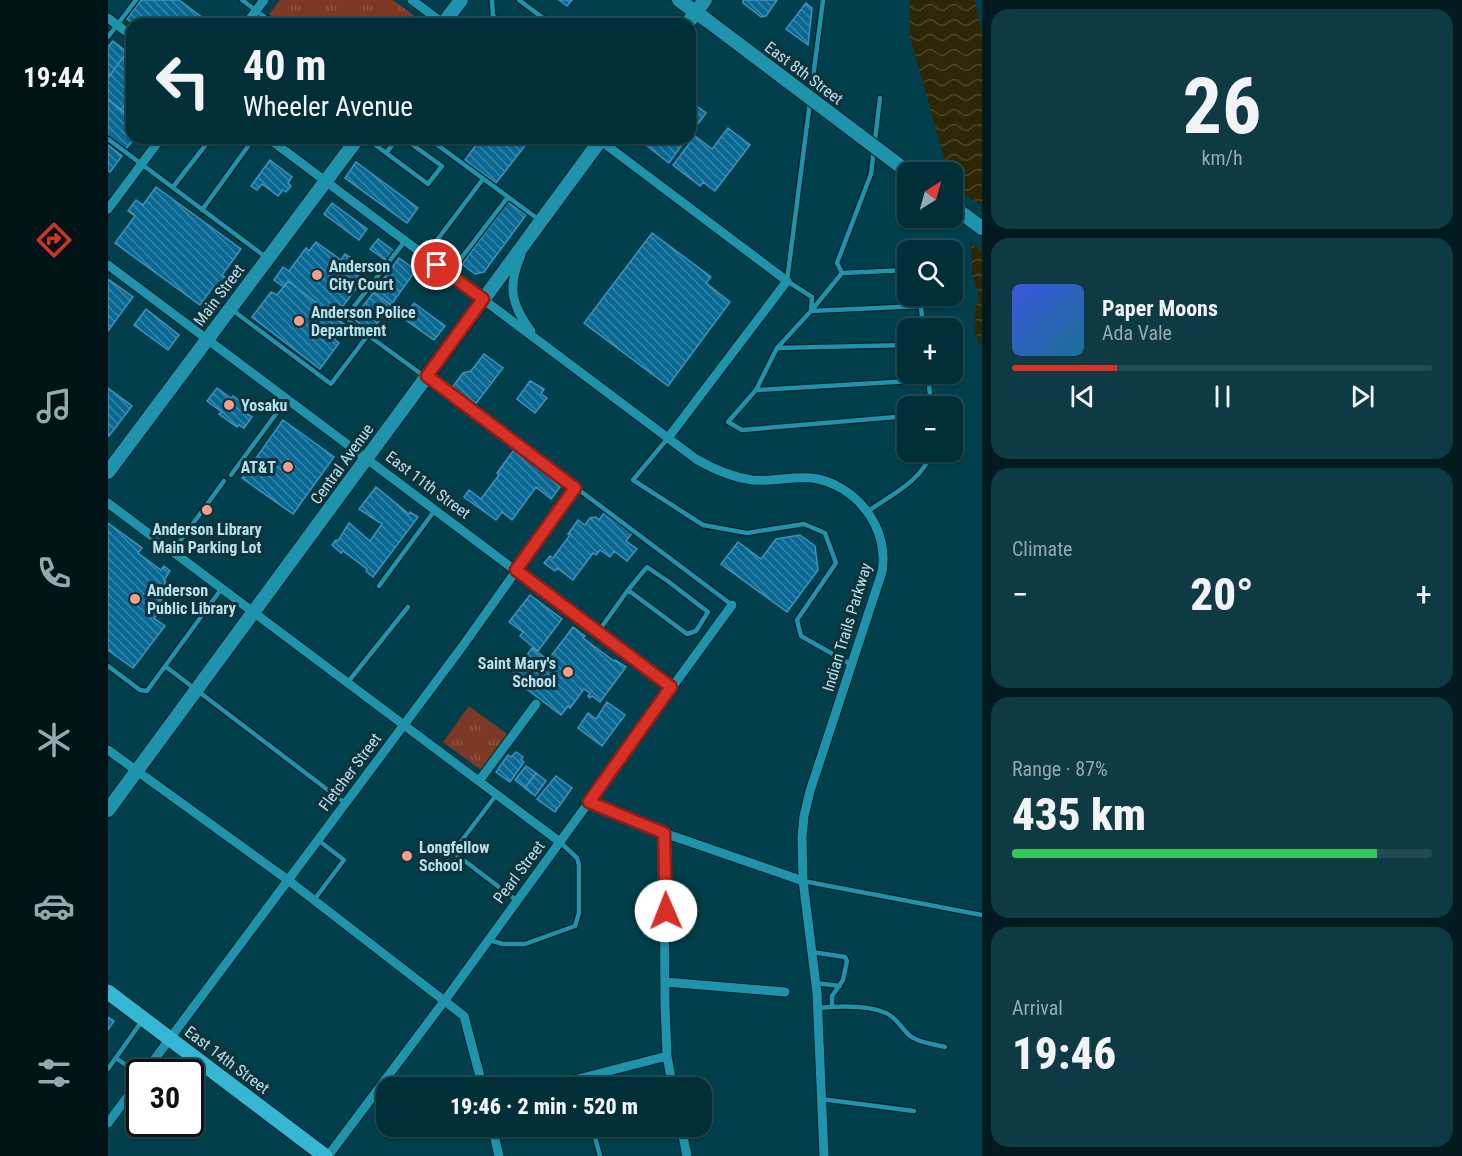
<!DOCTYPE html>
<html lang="en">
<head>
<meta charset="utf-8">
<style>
	body { margin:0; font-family:"Roboto Condensed",sans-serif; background:#0e3b43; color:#f1f3f6; height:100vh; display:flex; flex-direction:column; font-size:22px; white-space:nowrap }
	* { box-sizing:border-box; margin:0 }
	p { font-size:20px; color:#95a9ae }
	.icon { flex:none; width:33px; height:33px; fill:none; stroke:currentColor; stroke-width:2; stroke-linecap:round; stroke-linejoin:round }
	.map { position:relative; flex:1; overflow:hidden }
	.sheet { display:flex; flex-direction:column; gap:9px; padding:9px; background:#001a1f; width:480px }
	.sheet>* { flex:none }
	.banner { position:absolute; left:18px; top:18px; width:570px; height:126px; border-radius:18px; box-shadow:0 2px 4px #0004,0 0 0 2px #224a53; background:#002f38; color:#f1f3f6; overflow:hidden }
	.needle { width:39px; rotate:37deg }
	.fabs { position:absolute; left:789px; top:162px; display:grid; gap:12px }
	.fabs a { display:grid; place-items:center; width:66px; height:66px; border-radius:12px; background:#002f38; box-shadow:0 2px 4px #0004,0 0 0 2px #224a53; font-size:30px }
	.speed { position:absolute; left:18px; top:1059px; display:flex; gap:12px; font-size:30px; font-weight:700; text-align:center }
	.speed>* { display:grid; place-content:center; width:78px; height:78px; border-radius:50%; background:#002f38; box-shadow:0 2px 4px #0004,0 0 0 2px #224a53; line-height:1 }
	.speed .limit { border:3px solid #111; border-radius:9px; background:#fff; color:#111 }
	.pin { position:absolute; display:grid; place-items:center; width:51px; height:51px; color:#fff; margin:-26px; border:3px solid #fff; border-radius:50%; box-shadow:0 2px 6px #0007 }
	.me { position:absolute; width:66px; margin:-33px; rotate:359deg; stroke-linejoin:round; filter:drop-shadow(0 0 4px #0008) }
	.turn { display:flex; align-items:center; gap:21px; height:126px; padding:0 18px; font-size:27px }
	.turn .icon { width:78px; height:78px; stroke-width:2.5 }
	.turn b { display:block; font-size:42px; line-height:51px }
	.big { font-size:45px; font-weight:800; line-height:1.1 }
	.sheet .widget { flex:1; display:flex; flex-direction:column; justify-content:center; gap:9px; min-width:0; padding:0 21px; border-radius:18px; background:#0e3b43 }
	.sheet .dial { align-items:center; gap:0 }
	.dial b { font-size:78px; line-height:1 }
	.song { display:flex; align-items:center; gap:18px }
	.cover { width:72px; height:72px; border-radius:9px; background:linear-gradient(135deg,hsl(230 70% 55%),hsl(200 70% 35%)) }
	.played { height:6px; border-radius:3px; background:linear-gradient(90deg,#d93025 25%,#224a53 25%) }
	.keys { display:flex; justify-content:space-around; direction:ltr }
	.heat { display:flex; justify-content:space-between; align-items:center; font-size:33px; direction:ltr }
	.charge { height:9px; border-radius:4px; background:linear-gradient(90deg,#34c759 87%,#224a53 0) }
	.trip { position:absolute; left:268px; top:1077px; width:336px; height:60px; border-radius:18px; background:#002f38; box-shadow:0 2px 4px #0004,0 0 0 2px #224a53; font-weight:800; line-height:60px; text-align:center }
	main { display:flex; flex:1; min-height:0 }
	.tab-bar { display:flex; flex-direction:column; width:108px; justify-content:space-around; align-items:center; background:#001316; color:#95a9ae }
	.tab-bar .icon { width:42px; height:42px }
	.tab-bar .active { color:#d93025 }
	.tab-bar b { font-size:27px; color:#f1f3f6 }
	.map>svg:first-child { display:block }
	.grass { fill:url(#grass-tufts) }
	.water { fill:url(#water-waves) }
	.pier { fill:#003f4b }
	.building { fill:url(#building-back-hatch); stroke:#4191bd; stroke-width:1.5 }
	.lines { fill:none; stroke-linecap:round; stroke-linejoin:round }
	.lane-casing { stroke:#01232b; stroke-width:7 }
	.street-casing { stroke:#01232b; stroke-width:11 }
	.secondary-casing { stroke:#01232b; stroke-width:16 }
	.primary-casing { stroke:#01232b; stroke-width:17 }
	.lane { stroke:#1e93ab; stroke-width:4.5 }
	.street { stroke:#1e93ab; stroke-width:9 }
	.secondary { stroke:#1e93ab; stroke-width:14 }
	.primary { stroke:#35b6d2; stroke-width:15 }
	.secondary-bridge-casing { stroke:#01232b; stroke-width:16; stroke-linecap:butt }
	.secondary-bridge { stroke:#1e93ab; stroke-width:14 }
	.route-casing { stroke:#8d1f18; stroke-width:15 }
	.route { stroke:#d93025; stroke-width:10 }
	.poi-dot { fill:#f49e87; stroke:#11323a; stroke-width:2 }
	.labels { text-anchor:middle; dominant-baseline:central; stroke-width:6; stroke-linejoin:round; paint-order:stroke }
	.street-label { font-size:16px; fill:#b3e1ee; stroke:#11323a }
	.poi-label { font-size:16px; font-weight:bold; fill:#b3e1ee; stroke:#11323a; text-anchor:start }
</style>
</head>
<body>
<main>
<nav class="tab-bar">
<b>19:44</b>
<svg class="icon active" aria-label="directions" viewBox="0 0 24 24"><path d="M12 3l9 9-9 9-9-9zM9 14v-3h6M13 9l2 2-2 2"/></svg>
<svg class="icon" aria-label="music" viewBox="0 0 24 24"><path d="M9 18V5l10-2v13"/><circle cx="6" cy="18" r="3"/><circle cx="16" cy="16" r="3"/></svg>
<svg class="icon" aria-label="phone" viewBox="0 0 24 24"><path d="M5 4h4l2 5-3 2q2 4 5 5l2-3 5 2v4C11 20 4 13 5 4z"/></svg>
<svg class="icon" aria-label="climate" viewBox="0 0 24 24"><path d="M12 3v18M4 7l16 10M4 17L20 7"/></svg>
<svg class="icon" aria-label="car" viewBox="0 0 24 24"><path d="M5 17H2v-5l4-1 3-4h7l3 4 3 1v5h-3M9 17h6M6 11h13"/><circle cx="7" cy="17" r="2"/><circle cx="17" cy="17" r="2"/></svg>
<svg class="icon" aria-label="filters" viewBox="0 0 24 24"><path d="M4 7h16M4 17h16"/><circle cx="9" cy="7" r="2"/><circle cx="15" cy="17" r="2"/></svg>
</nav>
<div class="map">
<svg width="874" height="1156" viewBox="0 0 874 1156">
	<defs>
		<pattern id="grass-tufts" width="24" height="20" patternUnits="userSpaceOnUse" patternTransform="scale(1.5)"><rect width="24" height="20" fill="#7e3926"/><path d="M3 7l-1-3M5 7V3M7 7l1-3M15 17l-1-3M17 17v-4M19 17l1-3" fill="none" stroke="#8e5546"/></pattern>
		<pattern id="water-waves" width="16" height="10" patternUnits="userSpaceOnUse" patternTransform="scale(1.5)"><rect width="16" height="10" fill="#2e2605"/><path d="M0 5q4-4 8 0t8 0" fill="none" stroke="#4a452a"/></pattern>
		<pattern id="building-back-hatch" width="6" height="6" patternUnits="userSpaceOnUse" patternTransform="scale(1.5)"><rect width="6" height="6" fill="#0a6993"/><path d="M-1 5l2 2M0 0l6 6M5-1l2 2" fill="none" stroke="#3685a8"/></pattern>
	</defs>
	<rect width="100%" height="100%" fill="#003f4b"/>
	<path class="grass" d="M172 0H285L316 23 175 24 161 14Z
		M361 706 399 734 373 770 335 742Z"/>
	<path class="water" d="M802 0H867L874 35V344L871 343 867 330V311L871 299 870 292 864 273 863 245 845 188 844 172H840L802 37Z"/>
	<path class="pier" d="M845 185 874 207V251L858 239 844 198Z"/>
	<path class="building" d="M33 0H71L103 24H26L19 19Z
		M451 0H464L459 6Z
		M635 0H669L658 16 653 17 635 3Z
		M698 3 704 8 700 45 678 29Z
		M5 41 19 52 0 78V47Z
		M19 52 24 56V106L19 102 13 110 0 99V78Z
		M0 99 24 118V138H27L16 151 0 139Z
		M582 101 598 113 582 135Z
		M19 102 24 106V118L13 110Z
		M620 128 642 145 607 191 595 182 592 186 565 165 587 136 604 149Z
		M373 138H423L388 183 357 160Z
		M529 138H579L561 163Z
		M0 145 14 156 2 172 0 171Z
		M162 160 184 177 180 183 183 186 178 192 175 190 170 196 154 184 149 190 143 186Z
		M248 162 310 208 299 223 237 178Z
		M48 187 133 249 114 275 121 280 112 292 105 287 92 305 7 243 27 216 20 211 28 200 35 205Z
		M400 202 418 215 376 272 367 274 354 264Z
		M224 203 259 229 251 240 216 214Z
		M544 233 603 277 598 283 622 302 560 386 476 323Z
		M270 239 286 251 279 261 262 249Z
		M208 242 233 260 237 254 249 262 243 271 255 279 227 317 180 281 176 287 166 280 175 267 181 271 198 248 201 251Z
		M291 258 308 270 283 305 266 292Z
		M0 279 25 297 0 331Z
		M180 281 237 325 226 339 231 343 212 369 144 317 163 292 169 295Z
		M266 292 283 305 262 333 245 319Z
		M306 303 337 326 326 340 295 318Z
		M38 309 71 335 60 350 26 325Z
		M376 354 395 368 366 406 343 389 355 373 363 371Z
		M422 381 436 389 433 394 439 398 427 413 409 399Z
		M0 388 24 406 1 436 0 435Z
		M109 388 123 398 125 396 143 409 139 414 144 417 136 428 131 425 129 427 111 414 114 412 99 401Z
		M175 420 226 457 185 514 134 478Z
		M408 447 455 483 443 499 428 487 404 520 394 512 388 520 356 497 361 490 373 499 391 475 389 473Z
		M268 487 301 514 302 512 310 517 265 577 258 571 259 569 235 551 233 553 224 545 228 540 230 541 241 523 262 541 274 524 251 509Z
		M496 513 524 533 518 541 529 549 519 561 506 551 502 557 492 550 488 555 485 553 465 580 449 568 447 571 436 563 442 556 445 558 462 535 460 534 470 520 477 525 482 518 488 517 491 520Z
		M0 523 34 548 30 553 53 570 56 566 62 571 56 580 58 582 48 596 58 603 46 618 57 626 25 668 0 650Z
		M692 535 707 546 710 570 679 612 613 564 630 542 653 559 668 539Z
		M422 595 454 619 430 651 412 636 415 632 401 622Z
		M465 627 477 636 475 638 506 661 507 660 518 667 492 702 484 696 482 698 480 696 482 693 476 689 462 708 460 706 453 715 403 677 424 648 440 660Z
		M499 702 517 715 494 746 470 728 480 713 488 719Z
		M408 752 415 757 413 760 416 762 402 782 388 772 400 755 403 757Z
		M418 766 428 773 417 788 407 780Z
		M428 773 438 781 427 796 417 788Z
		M448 776 464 788 447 812 429 799Z
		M0 1017 6 1021 0 1030Z"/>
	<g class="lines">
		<defs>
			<path id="lane" d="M134 0 166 24
				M384 0 385 16 395 24
				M411 0 443 24
				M715 0 679 281 704 297 703 311 669 348 648 390 620 422 634 430 800 416
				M0 37 28 0
				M772 98 763 174 729 263 734 273 703 311 813 306
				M258 138 320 184 334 166 295 138
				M320 138 430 219
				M0 139 159 258
				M278 153 290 138
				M65 187 103 138
				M94 210 146 138
				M297 241 241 313 239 317 242 322 316 376
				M317 256 375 179
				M734 273 800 270
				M341 274 400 197
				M812 296 815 328
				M123 309 223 384 260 335
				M669 348 800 345
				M820 374 823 406
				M321 377 624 605
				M648 390 820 380
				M560 438 525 480 595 525 639 533 696 524 717 533 728 563 689 620 693 636 744 665
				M123 475 179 399
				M759 512C781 496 816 480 823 452
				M65 551 116 481
				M271 586 327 510
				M490 632 520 590 579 634 588 631 600 612 561 582 539 567 520 590
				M0 666 32 690 39 691 114 588
				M57 666 237 803
				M240 682 300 607
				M389 794 345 852 408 900
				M695 881 874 915
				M206 900 236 860 210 840
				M381 940 395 944H417L467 926 471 913V865L469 858 452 842
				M704 952 737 957 739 961 735 980 724 996V1007
				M708 983 732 986
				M709 1008C729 1006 760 1005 778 1013 789 1018 793 1028 802 1036 811 1043 826 1044 837 1047
				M8 1058 32 1075
				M0 1069 34 1021
				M474 1077 476 1088
				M713 1099 806 1111
				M484 1126 492 1156"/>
			<path id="street" d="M304 0 336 24
				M0 18 24 36
				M138 24 156 0
				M160 138 588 459C605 469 623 477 644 480 664 482 684 476 704 478 748 484 782 528 774 572L702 791 696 816 694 837 695 881 709 993 716 1156
				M489 138 679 281 560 438
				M0 209 53 138
				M413 255C400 285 402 304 423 331
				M0 265 563 687
				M0 503 452 842
				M0 750 180 880 356 1016 375 1088
				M371 781 428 704
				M481 802 556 833 695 881
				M556 833 557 1005 559 1056 565 1088
				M557 982 677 992
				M37 1072 354 647 467 488
				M435 1088 559 1056
				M0 1123 32 1080
				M384 1126 391 1156
				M573 1126 579 1156
				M220 1156 337 1000 624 605"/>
			<path id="secondary" d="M571 0 600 21
				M335 24 353 0
				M579 24 597 0
				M844 206 874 228
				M0 472 250 138
				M0 810 494 138"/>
			<path id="primary" d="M0 992 217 1156"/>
		</defs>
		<use href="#lane" class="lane-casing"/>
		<use href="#street" class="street-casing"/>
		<use href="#secondary" class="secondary-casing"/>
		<use href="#primary" class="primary-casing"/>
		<use href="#lane" class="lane"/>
		<use href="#street" class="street"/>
		<use href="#secondary" class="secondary"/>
		<use href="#primary" class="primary"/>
		<defs>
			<path id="secondary-bridge" d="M600 21 800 172"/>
		</defs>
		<use href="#secondary-bridge" class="secondary-bridge-casing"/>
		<use href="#secondary-bridge" class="secondary-bridge"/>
	</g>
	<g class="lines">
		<defs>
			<path id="route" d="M329 265 375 299 319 376 467 488 408 570 563 687 481 802 556 833 558 911"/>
		</defs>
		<use href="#route" class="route-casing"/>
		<use href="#route" class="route"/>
	</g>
	<g class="poi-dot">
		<circle cx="209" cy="275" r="6"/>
		<circle cx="191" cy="321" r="6"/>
		<circle cx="121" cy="405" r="6"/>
		<circle cx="180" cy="467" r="6"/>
		<circle cx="99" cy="510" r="6"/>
		<circle cx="27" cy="599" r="6"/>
		<circle cx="460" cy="672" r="6"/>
		<circle cx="299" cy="856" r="6"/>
	</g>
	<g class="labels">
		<g class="street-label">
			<text transform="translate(696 73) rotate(37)">East 8th Street</text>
			<text transform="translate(111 295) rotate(-53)">Main Street</text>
			<text transform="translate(234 464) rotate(-54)">Central Avenue</text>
			<text transform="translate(320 485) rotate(37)">East 11th Street</text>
			<text transform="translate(739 627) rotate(-73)">Indian Trails Parkway</text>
			<text transform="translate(242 772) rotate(-53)">Fletcher Street</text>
			<text transform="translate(411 872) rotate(-53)">Pearl Street</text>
			<text transform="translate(119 1060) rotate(37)">East 14th Street</text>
		</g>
		<g class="poi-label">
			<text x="221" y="266">Anderson<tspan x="221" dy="18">City Court</tspan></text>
			<text x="203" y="312">Anderson Police<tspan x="203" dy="18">Department</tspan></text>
			<text x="133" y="405">Yosaku</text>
			<text x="168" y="467" text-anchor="end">AT&amp;T</text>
			<text x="99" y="529" text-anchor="middle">Anderson Library<tspan x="99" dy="18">Main Parking Lot</tspan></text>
			<text x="39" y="590">Anderson<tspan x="39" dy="18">Public Library</tspan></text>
			<text x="448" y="663" text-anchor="end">Saint Mary's<tspan x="448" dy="18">School</tspan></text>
			<text x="311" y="847">Longfellow<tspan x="311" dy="18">School</tspan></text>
		</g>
	</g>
</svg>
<div class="fabs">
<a><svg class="needle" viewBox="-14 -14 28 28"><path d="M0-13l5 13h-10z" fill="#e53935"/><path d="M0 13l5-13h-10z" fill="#95a9ae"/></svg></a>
<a><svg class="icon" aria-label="search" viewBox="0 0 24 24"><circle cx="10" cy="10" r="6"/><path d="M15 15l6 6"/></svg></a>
<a>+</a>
<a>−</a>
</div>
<div class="speed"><div class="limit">30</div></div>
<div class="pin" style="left:329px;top:265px;background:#d93025"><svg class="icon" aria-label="arrive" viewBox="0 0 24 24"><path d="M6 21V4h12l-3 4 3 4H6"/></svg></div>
<svg class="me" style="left:558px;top:911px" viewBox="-20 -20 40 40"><circle r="19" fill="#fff"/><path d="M0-13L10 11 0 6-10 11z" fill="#d93025"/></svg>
<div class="trip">19:46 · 2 min · 520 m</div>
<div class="banner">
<div class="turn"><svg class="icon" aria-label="left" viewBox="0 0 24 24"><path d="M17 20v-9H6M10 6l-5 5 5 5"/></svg><div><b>40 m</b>Wheeler Avenue</div></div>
</div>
</div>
<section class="sheet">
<div class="widget dial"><b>26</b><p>km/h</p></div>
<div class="widget">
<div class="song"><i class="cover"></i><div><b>Paper Moons</b><p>Ada Vale</p></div></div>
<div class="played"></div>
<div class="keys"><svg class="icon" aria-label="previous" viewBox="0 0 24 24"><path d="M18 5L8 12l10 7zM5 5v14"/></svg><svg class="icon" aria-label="pause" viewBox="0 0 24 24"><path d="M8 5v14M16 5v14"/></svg><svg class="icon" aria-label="next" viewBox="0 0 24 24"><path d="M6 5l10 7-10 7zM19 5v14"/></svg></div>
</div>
<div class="widget"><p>Climate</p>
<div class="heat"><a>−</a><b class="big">20°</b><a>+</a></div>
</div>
<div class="widget"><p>Range · 87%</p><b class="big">435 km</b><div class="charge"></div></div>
<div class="widget"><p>Arrival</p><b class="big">19:46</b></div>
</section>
</main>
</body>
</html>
